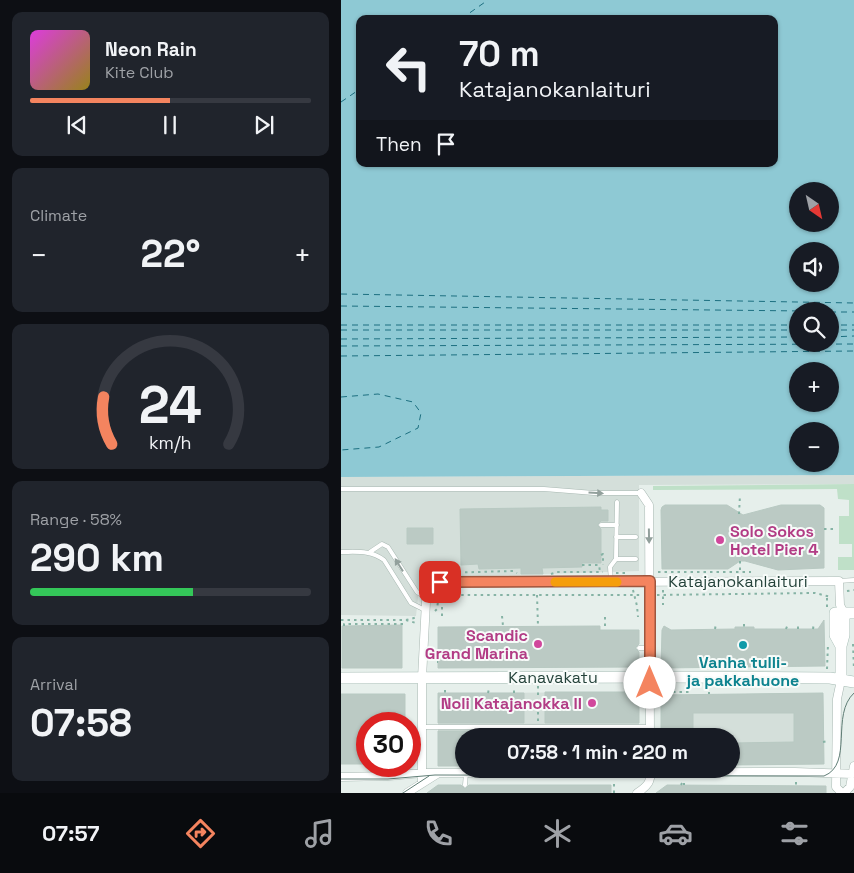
<!DOCTYPE html>
<html lang="en">
<head>
<meta charset="utf-8">
<style>
	body { margin:0; font-family:"Space Grotesk",sans-serif; background:#20242c; color:#f1f3f6; height:100vh; display:flex; flex-direction:column; font-size:19px; white-space:nowrap }
	* { box-sizing:border-box; margin:0 }
	p { font-size:16px; color:#9ea1a6 }
	.icon { flex:none; width:28px; height:28px; fill:none; stroke:currentColor; stroke-width:2; stroke-linecap:round; stroke-linejoin:round }
	.map { position:relative; flex:1; overflow:hidden }
	.drawer { display:flex; flex-direction:column; gap:12px; padding:12px; background:#0d0f14; width:341px }
	.drawer>* { flex:none }
	.hud { position:absolute; left:15px; top:15px; width:422px; height:152px; border-radius:10px; box-shadow:0 1px 4px #0004; background:#171b24; color:#f1f3f6; overflow:hidden }
	.needle { width:32px; rotate:146deg }
	.tools { position:absolute; left:448px; top:182px; display:grid; gap:10px }
	.tools a { display:grid; place-items:center; width:50px; height:50px; border-radius:50%; background:#171b24; box-shadow:0 1px 4px #0004; font-size:25px }
	.speed { position:absolute; left:15px; top:712px; display:flex; gap:10px; font-size:25px; font-weight:700; text-align:center }
	.speed>* { display:grid; place-content:center; width:65px; height:65px; border-radius:50%; background:#171b24; box-shadow:0 1px 4px #0004; line-height:1 }
	.speed .limit { border:8px solid #d22; background:#fff; color:#111 }
	.pin { position:absolute; display:grid; place-items:center; width:42px; height:42px; color:#fff; margin:-21px; border-radius:10px; box-shadow:0 2px 8px #0006 }
	.me { position:absolute; width:55px; margin:-28px; rotate:0deg; stroke-linejoin:round; filter:drop-shadow(0 0 4px #0008) }
	.turn { display:flex; align-items:center; gap:18px; height:105px; padding:0 20px; font-size:22px }
	.turn .icon { width:65px; height:65px; stroke-width:2.5 }
	.turn b { display:block; font-size:35px; line-height:42px }
	.then { display:flex; align-items:center; height:48px; padding:0 20px; background:#0003; gap:10px; font-size:19px }
	.big { font-size:38px; font-weight:800; line-height:1.1 }
	.drawer .tile { flex:1; display:flex; flex-direction:column; justify-content:center; gap:8px; min-width:0; padding:0 18px; border-radius:10px; background:#20242c }
	.drawer .dial { align-items:center; gap:0 }
	.dial svg { height:130px; overflow:visible; fill:none; stroke:#363941; stroke-width:7; stroke-linecap:round; text-anchor:middle }
	.dial text { fill:#f1f3f6; stroke:none }
	.song { display:flex; align-items:center; gap:15px }
	.cover { width:60px; height:60px; border-radius:8px; background:linear-gradient(135deg,hsl(300 70% 55%),hsl(50 70% 35%)) }
	.played { height:5px; border-radius:2px; background:linear-gradient(90deg,#f4845f 50%,#363941 50%) }
	.keys { display:flex; justify-content:space-around; direction:ltr }
	.heat { display:flex; justify-content:space-between; align-items:center; font-size:28px; direction:ltr }
	.charge { height:8px; border-radius:4px; background:linear-gradient(90deg,#34c759 58%,#363941 0) }
	.trip { position:absolute; left:114px; top:728px; width:285px; height:50px; border-radius:25px; background:#171b24; box-shadow:0 1px 4px #0004; font-weight:800; line-height:50px; text-align:center }
	.dock { display:flex; height:80px; justify-content:space-around; align-items:center; background:#090b0e; color:#9ea1a6 }
	.dock .icon { width:35px; height:35px }
	.dock .on { color:#f4845f }
	.dock b { font-size:22px; color:#f1f3f6 }
	main { display:flex; flex:1; min-height:0 }
	.map>svg:first-child { display:block }
	.built { fill:#d4dfda }
	.green { fill:#bfe0c8 }
	.water { fill:#8ec9d4; fill-rule:evenodd }
	.lines { fill:none; stroke-linecap:round; stroke-linejoin:round }
	.ferry { stroke:#1c6f80; stroke-width:1; stroke-dasharray:6 5; stroke-linecap:butt }
	.building { fill:#bbcac4; stroke:#b8c9c2 }
	.lane-casing { stroke:#a8b8b2; stroke-width:5 }
	.street-casing { stroke:#a8b8b2; stroke-width:9 }
	.secondary-casing { stroke:#a4bbb3; stroke-width:12 }
	.path { stroke:#86b3a5; stroke-width:2; stroke-dasharray:2.5 4; stroke-linecap:butt }
	.lane { stroke:#fff; stroke-width:4 }
	.street { stroke:#fff; stroke-width:8 }
	.secondary { stroke:#fff; stroke-width:11 }
	.tram { stroke:#5f7d75; stroke-width:1 }
	.oneway { fill:#92a09c }
	.route-casing { stroke:#9f563e; stroke-width:12 }
	.route { stroke:#f4845f; stroke-width:9 }
	.slow { stroke:#f59e0b; stroke-width:9 }
	.hotel-dot { fill:#d1479c; stroke:#f7fbf9; stroke-width:2 }
	.culture-dot { fill:#0f9aa8; stroke:#f7fbf9; stroke-width:2 }
	.labels { text-anchor:middle; dominant-baseline:central; stroke-width:4; stroke-linejoin:round; paint-order:stroke }
	.hotel-label { font-size:16px; font-weight:bold; fill:#b23c85; stroke:#f7fbf9; text-anchor:end }
	.street-label { font-size:16px; fill:#24423a; stroke:#f7fbf9 }
	.culture-label { font-size:16px; font-weight:bold; fill:#0d838f; stroke:#f7fbf9 }
</style>
</head>
<body>
<main>
<section class="drawer">
<div class="tile">
<div class="song"><i class="cover"></i><div><b>Neon Rain</b><p>Kite Club</p></div></div>
<div class="played"></div>
<div class="keys"><svg class="icon" aria-label="previous" viewBox="0 0 24 24"><path d="M18 5L8 12l10 7zM5 5v14"/></svg><svg class="icon" aria-label="pause" viewBox="0 0 24 24"><path d="M8 5v14M16 5v14"/></svg><svg class="icon" aria-label="next" viewBox="0 0 24 24"><path d="M6 5l10 7-10 7zM19 5v14"/></svg></div>
</div>
<div class="tile"><p>Climate</p>
<div class="heat"><a>−</a><b class="big">22°</b><a>+</a></div>
</div>
<div class="tile dial"><svg viewBox="0 0 100 80">
<path d="M14 69A42 42 0 1 1 86 69"/>
<path d="M14 69A42 42 0 0 1 9 40" stroke="#f4845f"/>
<text x="50" y="56" font-size="32" font-weight="700">24</text>
<text x="50" y="72" font-size="11">km/h</text>
</svg></div>
<div class="tile"><p>Range · 58%</p><b class="big">290 km</b><div class="charge"></div></div>
<div class="tile"><p>Arrival</p><b class="big">07:58</b></div>
</section>
<div class="map">
<svg width="513" height="793" viewBox="0 0 513 793">
	<rect width="100%" height="100%" fill="#e6efeb"/>
	<path class="built" d="M513 475V484L298 485V571L79 578 75 616 0 615V477Z
		M298 692V736H122V766H97V693Z
		M482 693 483 764 390 765V736H320V695Z"/>
	<path class="green" d="M513 484V570H497V557H511V544H498V516H508V500L497 499 496 489 312 490V486Z"/>
	<path class="water" d="M0 0H513V475L0 477ZM19 19H434V164H19ZM456 191H489V224H456ZM456 251H489V284H456ZM456 311H489V344H456ZM456 371H489V404H456ZM456 431H489V464H456Z"/>
	<g class="lines">
		<path class="ferry" d="M120 19 147 0
			M0 102 19 89
			M0 294 513 303
			M0 306 464 311
			M489 312H513
			M0 325H456
			M489 325H513
			M0 330H456
			M489 330H513
			M489 337 513 336
			M0 339 456 337
			M0 346 513 344
			M0 356 513 351
			M0 397 37 394 72 402 80 413 77 428 38 447 0 450"/>
	</g>
	<path class="building" d="M324 505H386L402 515 440 505H479L483 508V568L437 570 404 561H399L387 569H321L320 510 321 507Z
		M260 507V510H267V521H260L256 525 260 529V563H241V567L201 568 202 574H180V568L138 569 137 564 120 565 119 509Z
		M66 528H92V544H66Z
		M483 620 484 666 320 668 321 630 323 626 330 630 394 629V627H413V629H477Z
		M61 625V668H1V626Z
		M259 626V630H298V644L294 648 298 652V667L97 668V627Z
		M204 692H298V723H204Z
		M97 693H183V723H97Z
		M482 693 483 764 390 765V743L453 742V713H352V736H320V695Z
		M0 694H64V723L26 724V764H0Z
		M97 731H183V736H122V766H97Z
		M204 731H298V736H204Z
		M97 785H120L124 789 128 785H270V793H86Z
		M326 785 485 786V793H315Z"/>
	<g class="lines">
		<defs>
			<path id="lane" d="M0 489H203L253 493H300
				M276 502 275 559H295
				M260 525H276
				M275 537H295
				M0 552C16 552 30 550 43 560L70 603 84 610
				M29 552 41 544 47 547 76 592 84 597
				M498 581 513 580
				M270 582 269 567 275 559
				M298 648H309
				M81 727H309
				M124 785 125 773"/>
			<path id="street" d="M300 493 308 505 309 736
				M500 680 496 699 495 787 501 793
				M0 777 47 776 81 773 454 772 511 774
				M81 783V678L86 583 498 581 499 605 503 613
				M66 793 96 774
				M296 793C307 786 310 782 310 769
				M503 793 509 787 513 766"/>
			<path id="secondary" d="M500 646 494 635V613H513
				M0 678 324 677 489 678 513 682
				M500 680V646L503 635V613"/>
		</defs>
		<use href="#lane" class="lane-casing"/>
		<use href="#street" class="street-casing"/>
		<use href="#secondary" class="secondary-casing"/>
		<path class="path" d="M398 514 399 495
			M483 529H494
			M260 555 262 554V565
			M399 561V571
			M241 565H258L259 572
			M317 572H410
			M275 573H287
			M210 574 216 572H262
			M100 575V573L172 571 176 573
			M292 590 296 606 297 617
			M322 590V605
			M506 591 513 590
			M196 595 197 626
			M316 595 474 593 490 597
			M486 607V596
			M94 611 96 609 98 594 101 592
			M101 616V597L103 595H300
			M161 616 162 626
			M264 617V630
			M0 620H65L75 623
			M65 620 77 617
			M403 624V628
			M3 626V624H62
			M374 629 375 624
			M445 629 447 624
			M457 629V624
			M472 629 473 623
			M512 644 513 670
			M96 662H97
			M486 669 487 644
			M197 686V722
			M104 690V693
			M319 692H349
			M147 693 148 689
			M173 693V689
			M368 694V692
			M482 742 488 741
			M455 782V786
			M340 785 341 783
			M343 785V783
			M273 793V782"/>
		<use href="#lane" class="lane"/>
		<use href="#street" class="street"/>
		<use href="#secondary" class="secondary"/>
		<path class="tram" d="M0 779H47L94 775 483 776C513 764 489 715 513 693
			M62 793 88 776"/>
	</g>
	<defs><path id="oneway-solid" d="M-6-.8H1V-3.2L6.5 0L1 3.2V.8H-6Z" transform="scale(1.25)"/></defs>
	<g class="oneway">
		<use href="#oneway-solid" transform="translate(255 493) rotate(3)"/>
		<use href="#oneway-solid" transform="translate(308 536) rotate(89)"/>
		<use href="#oneway-solid" transform="translate(58 565) rotate(-122)"/>
	</g>
	<g class="lines">
		<defs>
			<path id="route" d="M99 582 309 581V683"/>
		</defs>
		<use href="#route" class="route-casing"/>
		<use href="#route" class="route"/>
		<path class="slow" d="M214 582H276"/>
	</g>
	<g class="hotel-dot">
		<circle cx="379" cy="540" r="5"/>
		<circle cx="197" cy="644" r="5"/>
		<circle cx="251" cy="703" r="5"/>
	</g>
	<circle class="culture-dot" cx="402" cy="645" r="5"/>
	<g class="labels">
		<g class="hotel-label">
			<text x="389" y="531" text-anchor="start">Solo Sokos<tspan x="389" dy="18">Hotel Pier 4</tspan></text>
			<text x="187" y="635">Scandic<tspan x="187" dy="18">Grand Marina</tspan></text>
			<text x="241" y="703">Noli Katajanokka II</text>
		</g>
		<g class="street-label">
			<text x="397" y="581">Katajanokanlaituri</text>
			<text x="212" y="677">Kanavakatu</text>
		</g>
		<g class="culture-label">
			<text x="402" y="662">Vanha tulli-<tspan x="402" dy="18">ja pakkahuone</tspan></text>
		</g>
	</g>
</svg>
<div class="tools">
<a><svg class="needle" viewBox="-14 -14 28 28"><path d="M0-13l5 13h-10z" fill="#e53935"/><path d="M0 13l5-13h-10z" fill="#9ea1a6"/></svg></a>
<a><svg class="icon" aria-label="sound" viewBox="0 0 24 24"><path d="M4 9h4l5-4v14l-5-4H4zM17 9q2 3 0 6"/></svg></a>
<a><svg class="icon" aria-label="search" viewBox="0 0 24 24"><circle cx="10" cy="10" r="6"/><path d="M15 15l6 6"/></svg></a>
<a>+</a>
<a>−</a>
</div>
<div class="speed"><div class="limit">30</div></div>
<div class="pin" style="left:99px;top:582px;background:#d93025"><svg class="icon" aria-label="arrive" viewBox="0 0 24 24"><path d="M6 21V4h12l-3 4 3 4H6"/></svg></div>
<svg class="me" style="left:309px;top:683px" viewBox="-20 -20 40 40"><circle r="19" fill="#fff"/><path d="M0-13L10 11 0 6-10 11z" fill="#f4845f"/></svg>
<div class="trip">07:58 · 1 min · 220 m</div>
<div class="hud">
<div class="turn"><svg class="icon" aria-label="left" viewBox="0 0 24 24"><path d="M17 20v-9H6M10 6l-5 5 5 5"/></svg><div><b>70 m</b>Katajanokanlaituri</div></div>
<div class="then">Then<svg class="icon" aria-label="arrive" viewBox="0 0 24 24"><path d="M6 21V4h12l-3 4 3 4H6"/></svg></div>
</div>
</div>
</main>
<nav class="dock">
<b>07:57</b>
<svg class="icon on" aria-label="directions" viewBox="0 0 24 24"><path d="M12 3l9 9-9 9-9-9zM9 14v-3h6M13 9l2 2-2 2"/></svg>
<svg class="icon" aria-label="music" viewBox="0 0 24 24"><path d="M9 18V5l10-2v13"/><circle cx="6" cy="18" r="3"/><circle cx="16" cy="16" r="3"/></svg>
<svg class="icon" aria-label="phone" viewBox="0 0 24 24"><path d="M5 4h4l2 5-3 2q2 4 5 5l2-3 5 2v4C11 20 4 13 5 4z"/></svg>
<svg class="icon" aria-label="climate" viewBox="0 0 24 24"><path d="M12 3v18M4 7l16 10M4 17L20 7"/></svg>
<svg class="icon" aria-label="car" viewBox="0 0 24 24"><path d="M5 17H2v-5l4-1 3-4h7l3 4 3 1v5h-3M9 17h6M6 11h13"/><circle cx="7" cy="17" r="2"/><circle cx="17" cy="17" r="2"/></svg>
<svg class="icon" aria-label="filters" viewBox="0 0 24 24"><path d="M4 7h16M4 17h16"/><circle cx="9" cy="7" r="2"/><circle cx="15" cy="17" r="2"/></svg>
</nav>
</body>
</html>
